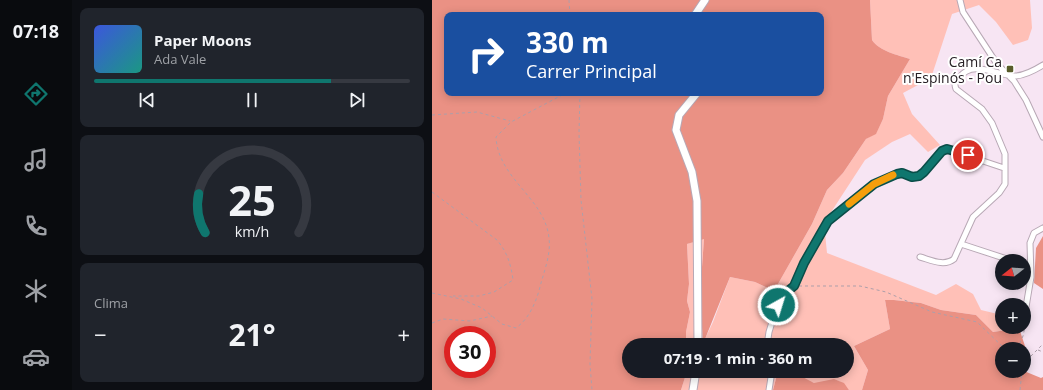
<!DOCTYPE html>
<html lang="es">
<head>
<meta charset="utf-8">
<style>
	body { margin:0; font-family:"Open Sans",sans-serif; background:#20242c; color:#f1f3f6; height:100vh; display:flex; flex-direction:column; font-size:15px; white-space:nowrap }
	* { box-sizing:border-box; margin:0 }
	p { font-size:13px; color:#9ea1a6 }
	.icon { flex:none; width:22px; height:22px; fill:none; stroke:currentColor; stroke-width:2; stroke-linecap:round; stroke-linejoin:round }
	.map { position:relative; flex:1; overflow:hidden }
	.side { display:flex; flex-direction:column; gap:8px; padding:8px; background:#0d0f14; width:360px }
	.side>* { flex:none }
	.banner { position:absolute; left:12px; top:12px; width:380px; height:84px; border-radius:8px; box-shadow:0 2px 10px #0003; background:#1a4fa0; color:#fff; overflow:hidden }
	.needle { width:26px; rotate:253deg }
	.buttons { position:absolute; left:563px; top:254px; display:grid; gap:8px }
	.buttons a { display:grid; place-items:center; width:36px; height:36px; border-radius:50%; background:#171b24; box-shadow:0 2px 10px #0003; font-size:20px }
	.speed { position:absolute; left:12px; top:326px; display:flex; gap:8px; font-size:20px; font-weight:700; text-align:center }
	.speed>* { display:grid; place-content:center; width:52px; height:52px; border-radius:50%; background:#171b24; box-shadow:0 2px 10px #0003; line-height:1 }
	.speed .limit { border:6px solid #d22; background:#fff; color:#111 }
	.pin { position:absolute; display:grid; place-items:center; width:34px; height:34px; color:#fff; margin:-17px; border:2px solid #fff; border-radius:50%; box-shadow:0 1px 4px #0007 }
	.me { position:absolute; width:44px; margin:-22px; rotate:39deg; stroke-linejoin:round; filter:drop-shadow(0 0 3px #0008) }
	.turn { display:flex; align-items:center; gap:14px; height:84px; padding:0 16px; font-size:18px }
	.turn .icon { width:52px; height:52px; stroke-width:2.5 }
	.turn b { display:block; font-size:28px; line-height:34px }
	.big { font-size:30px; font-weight:700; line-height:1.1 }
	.side .card { flex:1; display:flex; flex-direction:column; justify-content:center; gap:6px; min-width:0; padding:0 14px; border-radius:8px; background:#20242c }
	.side .dial { align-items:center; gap:0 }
	.dial svg { height:104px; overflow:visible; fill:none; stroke:#363941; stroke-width:7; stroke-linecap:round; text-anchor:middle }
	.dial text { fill:#f1f3f6; stroke:none }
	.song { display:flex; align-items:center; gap:12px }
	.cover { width:48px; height:48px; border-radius:6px; background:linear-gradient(135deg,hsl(230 70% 55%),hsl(170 70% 35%)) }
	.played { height:4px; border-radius:2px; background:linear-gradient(90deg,#0f766e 75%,#363941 75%) }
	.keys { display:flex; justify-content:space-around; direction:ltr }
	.heat { display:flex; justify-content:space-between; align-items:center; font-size:22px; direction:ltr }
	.trip { position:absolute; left:190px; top:338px; width:232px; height:40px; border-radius:20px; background:#171b24; box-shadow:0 2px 10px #0003; font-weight:700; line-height:40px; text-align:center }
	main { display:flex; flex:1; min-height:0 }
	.tab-bar { display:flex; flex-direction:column; width:72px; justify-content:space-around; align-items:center; background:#090b0e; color:#9ea1a6 }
	.tab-bar .icon { width:28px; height:28px }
	.tab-bar .current { color:#0f766e }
	.tab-bar b { font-size:18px; color:#f1f3f6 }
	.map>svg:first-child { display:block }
	.green { fill:#ffc0b7 }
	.forest { fill:#ea9184; fill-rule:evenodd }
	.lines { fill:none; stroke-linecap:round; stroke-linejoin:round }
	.street-casing { stroke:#b8a8b5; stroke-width:7 }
	.secondary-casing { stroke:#b8a8b5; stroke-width:9 }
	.path { stroke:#ad9fa9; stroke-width:1; stroke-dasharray:3 3; stroke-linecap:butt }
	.street { stroke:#fff; stroke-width:5 }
	.secondary { stroke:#fff; stroke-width:7 }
	.route-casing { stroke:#0a4d48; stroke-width:10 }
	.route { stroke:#0f766e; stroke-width:7 }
	.slow { stroke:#f59e0b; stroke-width:7 }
	.poi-dot { fill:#585c2a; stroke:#fff; stroke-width:1.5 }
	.labels { text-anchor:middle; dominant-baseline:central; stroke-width:4; stroke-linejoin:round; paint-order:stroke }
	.poi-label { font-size:14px; fill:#272025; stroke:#fff; text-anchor:end }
</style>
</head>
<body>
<main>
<nav class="tab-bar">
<b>07:18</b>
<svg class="icon current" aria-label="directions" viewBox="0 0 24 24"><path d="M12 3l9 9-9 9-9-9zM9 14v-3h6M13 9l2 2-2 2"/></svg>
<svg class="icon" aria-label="music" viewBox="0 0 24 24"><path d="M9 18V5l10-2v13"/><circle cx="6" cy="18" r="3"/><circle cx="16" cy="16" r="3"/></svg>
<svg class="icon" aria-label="phone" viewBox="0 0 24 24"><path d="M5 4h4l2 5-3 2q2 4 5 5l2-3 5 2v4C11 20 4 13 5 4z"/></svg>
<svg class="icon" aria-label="climate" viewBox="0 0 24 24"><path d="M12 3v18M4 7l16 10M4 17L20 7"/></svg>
<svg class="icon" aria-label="car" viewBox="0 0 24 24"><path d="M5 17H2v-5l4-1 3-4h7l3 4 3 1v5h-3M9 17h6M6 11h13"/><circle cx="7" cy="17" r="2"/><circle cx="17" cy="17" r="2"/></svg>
</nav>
<section class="side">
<div class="card">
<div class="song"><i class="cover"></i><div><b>Paper Moons</b><p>Ada Vale</p></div></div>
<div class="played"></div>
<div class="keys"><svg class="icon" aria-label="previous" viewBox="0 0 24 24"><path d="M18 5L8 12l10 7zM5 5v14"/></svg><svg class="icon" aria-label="pause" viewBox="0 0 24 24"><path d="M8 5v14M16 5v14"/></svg><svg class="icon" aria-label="next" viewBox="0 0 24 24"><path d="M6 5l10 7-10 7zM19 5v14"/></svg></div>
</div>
<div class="card dial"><svg viewBox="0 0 100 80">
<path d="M14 69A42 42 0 1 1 86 69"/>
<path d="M14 69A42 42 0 0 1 9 39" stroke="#0f766e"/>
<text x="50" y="56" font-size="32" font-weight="700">25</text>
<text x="50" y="72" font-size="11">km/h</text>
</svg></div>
<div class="card"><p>Clima</p>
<div class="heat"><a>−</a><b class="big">21°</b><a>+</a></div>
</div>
</section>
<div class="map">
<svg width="611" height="390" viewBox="0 0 611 390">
	<rect width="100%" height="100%" fill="#f7e5f3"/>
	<path class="green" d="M438 0H598L600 28 596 40 581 45 564 22 547 5 520 14 499 78 471 93 480 114 508 145 496 152 478 134 460 142 433 160 392 223 395 253 504 295 524 284 541 294 549 310 570 315V327L587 328 561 332 544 315 509 310 489 303 462 300H453L458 329 422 346 436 370 430 390H417C403 372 398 385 382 383 375 382 365 374 359 371H415V345H254V332L258 312 255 301 257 284 255 244 272 238 268 295 271 343 281 322 298 277 323 282 342 291 380 224 395 190 411 173 434 139 444 133 451 119 456 96 478 59C466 55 447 51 440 40Z
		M255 371H346L341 390H249Z"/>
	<path class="forest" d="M0 0H438L440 40C447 51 466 55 478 59L456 96 451 119 444 134 434 139 411 173 395 190 380 224 342 291 323 282 298 277 271 344 268 295 272 239 255 244 257 284 255 301 258 312 254 332V345H197V371H255L249 390H0ZM15 15H389V93H15ZM21 335H55V369H21Z
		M611 236V289L602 283 604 248Z
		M453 300H462L489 303 509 310 544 315 561 332 587 328 595 352 592 356V349H570V371H592L609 378 611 377V390H430L436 370 422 346 458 329Z
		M346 371H359L382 383 402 379 412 383 417 390H341Z"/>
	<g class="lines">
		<defs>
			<path id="street" d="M528 0 531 12 565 64 582 81 594 100 611 137
				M529 244 581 261
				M488 257C499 260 512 267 522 259L541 217 567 193 573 184V154L560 123 550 109 524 89C522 84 523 82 527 78 540 59 564 75 582 76 591 76 603 70 611 65
				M592 265 598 267
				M595 317 594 307 599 277 598 243 602 233 611 228
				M335 345 337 332 347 299 362 286 372 263 396 221 449 180 470 173 480 177 487 176 492 172 510 151 515 149 572 168
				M337 390 340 371"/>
			<path id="secondary" d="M263 15 273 0
				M265 93 247 115 244 130 260 172 265 201 266 345
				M261 390 264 371"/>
		</defs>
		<use href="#street" class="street-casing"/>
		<use href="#secondary" class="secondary-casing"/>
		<path class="path" d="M137 0 138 15
			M148 93 147 133 149 200 160 299 158 364 160 390
			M0 115 45 112 78 121
			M0 192 65 240C75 252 79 264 81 280L62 292 47 296H21
			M367 286H428L454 292 500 312 545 322 573 349
			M0 293 29 299 50 308 70 324 84 328C98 318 105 300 109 283 113 269 119 253 117 238 113 198 66 179 64 137L79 122 134 93
			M0 323 11 319 38 321 60 316
			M585 349 591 336 594 322
			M606 350 611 352
			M592 366 594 361 611 344
			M588 390 590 371"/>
		<use href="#street" class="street"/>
		<use href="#secondary" class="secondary"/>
	</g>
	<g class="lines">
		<defs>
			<path id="route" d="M346 305 351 295 362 286 372 263 396 221 442 184 465 174 470 173 480 177 487 176 492 172 510 151 515 149 536 155"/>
		</defs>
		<use href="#route" class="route-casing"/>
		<use href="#route" class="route"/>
		<path class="slow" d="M417 204 442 184 461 175"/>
	</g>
	<rect class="poi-dot" x="574" y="65" width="8" height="8" rx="2"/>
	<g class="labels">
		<g class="poi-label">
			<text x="570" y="61">Camí Ca<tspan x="570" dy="16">n'Espinós - Pou</tspan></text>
		</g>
	</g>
</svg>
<div class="buttons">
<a><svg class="needle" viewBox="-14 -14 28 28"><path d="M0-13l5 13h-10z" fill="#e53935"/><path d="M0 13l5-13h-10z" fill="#9ea1a6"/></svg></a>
<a>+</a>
<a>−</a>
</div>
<div class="speed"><div class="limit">30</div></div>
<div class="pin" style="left:536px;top:155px;background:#d93025"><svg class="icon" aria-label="arrive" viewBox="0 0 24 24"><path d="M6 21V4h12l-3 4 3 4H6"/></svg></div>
<svg class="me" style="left:346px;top:305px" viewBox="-20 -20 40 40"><circle r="17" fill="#0f766e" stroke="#fff" stroke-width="3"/><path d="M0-11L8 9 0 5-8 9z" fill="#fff"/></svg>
<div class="trip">07:19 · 1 min · 360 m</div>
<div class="banner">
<div class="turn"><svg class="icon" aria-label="right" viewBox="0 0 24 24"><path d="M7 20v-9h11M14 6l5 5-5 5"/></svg><div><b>330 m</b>Carrer Principal</div></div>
</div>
</div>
</main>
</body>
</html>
